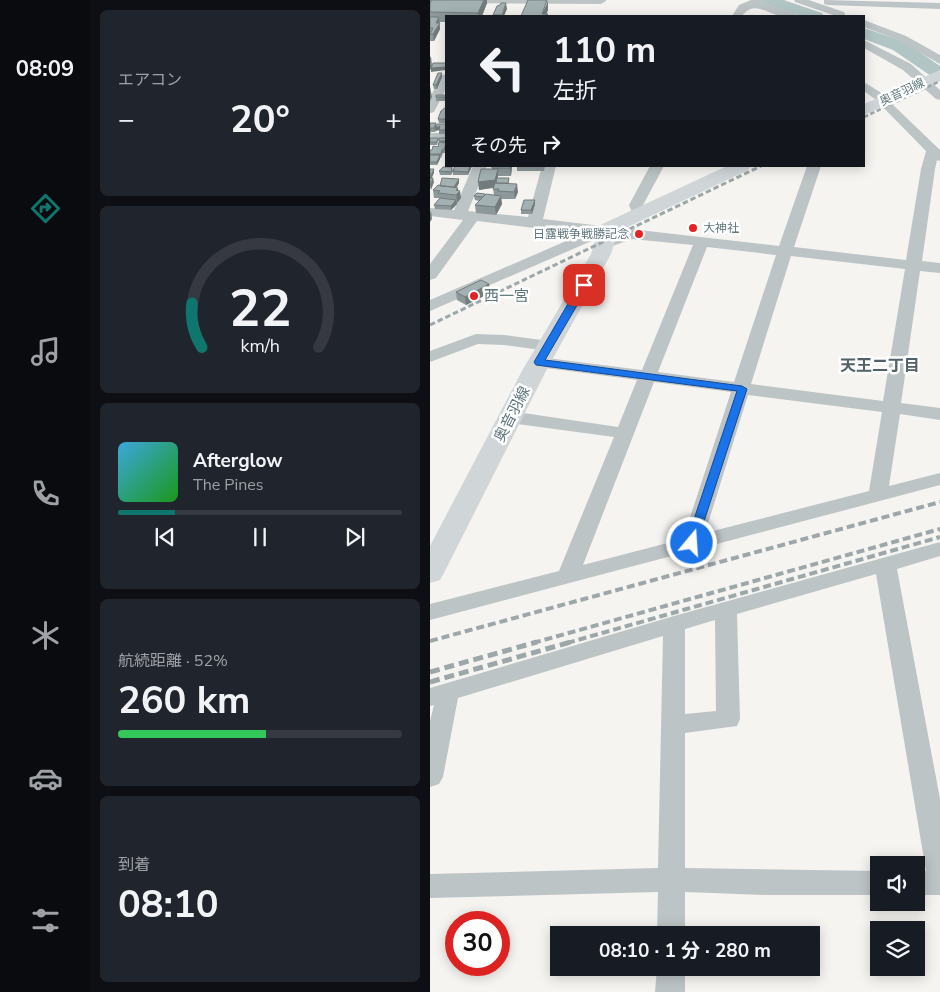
<!DOCTYPE html>
<html lang="ja">
<head>
<meta charset="utf-8">
<style>
	body { margin:0; font-family:"Nunito Sans","Noto Sans JP",sans-serif; background:#20242c; color:#f1f3f6; height:100vh; display:flex; flex-direction:column; font-size:19px; white-space:nowrap }
	* { box-sizing:border-box; margin:0 }
	p { font-size:16px; color:#9ea1a6 }
	.icon { flex:none; width:28px; height:28px; fill:none; stroke:currentColor; stroke-width:2; stroke-linecap:round; stroke-linejoin:round }
	.map { position:relative; flex:1; overflow:hidden }
	.drawer { display:flex; flex-direction:column; gap:10px; padding:10px; background:#0d0f14; width:340px }
	.drawer>* { flex:none }
	.hud { position:absolute; left:15px; top:15px; width:420px; height:152px; border-radius:0px; box-shadow:0 2px 12px #0003; background:#171b24; color:#f1f3f6; overflow:hidden }
	.buttons { position:absolute; left:440px; top:856px; display:grid; gap:10px }
	.buttons a { display:grid; place-items:center; width:55px; height:55px; border-radius:0px; background:#171b24; box-shadow:0 2px 12px #0003; font-size:25px }
	.speed { position:absolute; left:15px; top:911px; display:flex; gap:10px; font-size:25px; font-weight:700; text-align:center }
	.speed>* { display:grid; place-content:center; width:65px; height:65px; border-radius:50%; background:#171b24; box-shadow:0 2px 12px #0003; line-height:1 }
	.speed .limit { border:8px solid #d22; background:#fff; color:#111 }
	.pin { position:absolute; display:grid; place-items:center; width:42px; height:42px; color:#fff; margin:-21px; border-radius:10px; box-shadow:0 2px 8px #0006 }
	.me { position:absolute; width:55px; margin:-28px; rotate:18deg; stroke-linejoin:round; filter:drop-shadow(0 0 4px #0008) }
	.turn { display:flex; align-items:center; gap:18px; height:105px; padding:0 25px; font-size:22px }
	.turn .icon { width:65px; height:65px; stroke-width:2.5 }
	.turn b { display:block; font-size:35px; line-height:42px }
	.then { display:flex; align-items:center; height:48px; padding:0 25px; background:#0003; gap:10px; font-size:19px }
	.big { font-size:38px; font-weight:700; line-height:1.1 }
	.drawer .tile { flex:1; display:flex; flex-direction:column; justify-content:center; gap:8px; min-width:0; padding:0 18px; border-radius:8px; background:#20242c }
	.drawer .dial { align-items:center; gap:0 }
	.dial svg { height:130px; overflow:visible; fill:none; stroke:#363941; stroke-width:7; stroke-linecap:round; text-anchor:middle }
	.dial text { fill:#f1f3f6; stroke:none }
	.song { display:flex; align-items:center; gap:15px }
	.cover { width:60px; height:60px; border-radius:8px; background:linear-gradient(135deg,hsl(200 70% 55%),hsl(120 70% 35%)) }
	.played { height:5px; border-radius:2px; background:linear-gradient(90deg,#0f766e 20%,#363941 20%) }
	.keys { display:flex; justify-content:space-around; direction:ltr }
	.heat { display:flex; justify-content:space-between; align-items:center; font-size:28px; direction:ltr }
	.charge { height:8px; border-radius:4px; background:linear-gradient(90deg,#34c759 52%,#363941 0) }
	.trip { position:absolute; left:120px; top:926px; width:270px; height:50px; border-radius:0px; background:#171b24; box-shadow:0 2px 12px #0003; font-weight:700; line-height:50px; text-align:center }
	main { display:flex; flex:1; min-height:0 }
	.menu { display:flex; flex-direction:column; width:90px; justify-content:space-around; align-items:center; background:#090b0e; color:#9ea1a6 }
	.menu .icon { width:35px; height:35px }
	.menu .active { color:#0f766e }
	.menu b { font-size:22px; color:#f1f3f6 }
	.map>svg:first-child { display:block }
	.lines { fill:none; stroke-linecap:round; stroke-linejoin:round }
	.river { fill:#b2c5c5; fill-rule:evenodd }
	.minor { fill:#bdc4c6; fill-rule:evenodd }
	.major { fill:#d0d6d8; fill-rule:evenodd }
	.rail-far3 { stroke:#9ca7aa; stroke-width:2.5; stroke-dasharray:4.5 2.5; stroke-linecap:butt }
	.rail-far2 { stroke:#9ca7aa; stroke-width:3; stroke-dasharray:5.5 3; stroke-linecap:butt }
	.rail-far1 { stroke:#9ca7aa; stroke-width:4; stroke-dasharray:8 4; stroke-linecap:butt }
	.rail { stroke:#9ca7aa; stroke-width:5; stroke-dasharray:10 5; stroke-linecap:butt }
	.wall { fill:#8d989a }
	.shaded-wall { fill:#737c7d }
	.building { fill:#a4b1b3; stroke:#737c7d }
	.route { fill:#1a73e8; stroke:#114b97 }
	.poi-dot { fill:#e52122; stroke:#fff; stroke-width:2 }
	.labels { text-anchor:middle; dominant-baseline:central; stroke-width:5; stroke-linejoin:round; paint-order:stroke }
	.far-street-label { font-size:12px; fill:#5f777d; stroke:#fff }
	.far-poi-label { font-size:12px; fill:#5f777d; stroke:#fff; text-anchor:start }
	.poi-label { font-size:15px; fill:#5f777d; stroke:#fff; text-anchor:start }
	.street-label { font-size:15px; fill:#5f777d; stroke:#fff }
	.neighbourhood-label { font-size:16px; font-weight:bold; fill:#516368; stroke:#fff }
</style>
</head>
<body>
<main>
<nav class="menu">
<b>08:09</b>
<svg class="icon active" aria-label="directions" viewBox="0 0 24 24"><path d="M12 3l9 9-9 9-9-9zM9 14v-3h6M13 9l2 2-2 2"/></svg>
<svg class="icon" aria-label="music" viewBox="0 0 24 24"><path d="M9 18V5l10-2v13"/><circle cx="6" cy="18" r="3"/><circle cx="16" cy="16" r="3"/></svg>
<svg class="icon" aria-label="phone" viewBox="0 0 24 24"><path d="M5 4h4l2 5-3 2q2 4 5 5l2-3 5 2v4C11 20 4 13 5 4z"/></svg>
<svg class="icon" aria-label="climate" viewBox="0 0 24 24"><path d="M12 3v18M4 7l16 10M4 17L20 7"/></svg>
<svg class="icon" aria-label="car" viewBox="0 0 24 24"><path d="M5 17H2v-5l4-1 3-4h7l3 4 3 1v5h-3M9 17h6M6 11h13"/><circle cx="7" cy="17" r="2"/><circle cx="17" cy="17" r="2"/></svg>
<svg class="icon" aria-label="filters" viewBox="0 0 24 24"><path d="M4 7h16M4 17h16"/><circle cx="9" cy="7" r="2"/><circle cx="15" cy="17" r="2"/></svg>
</nav>
<section class="drawer">
<div class="tile"><p>エアコン</p>
<div class="heat"><a>−</a><b class="big">20°</b><a>+</a></div>
</div>
<div class="tile dial"><svg viewBox="0 0 100 80">
<path d="M14 69A42 42 0 1 1 86 69"/>
<path d="M14 69A42 42 0 0 1 8 42" stroke="#0f766e"/>
<text x="50" y="56" font-size="32" font-weight="700">22</text>
<text x="50" y="72" font-size="11">km/h</text>
</svg></div>
<div class="tile">
<div class="song"><i class="cover"></i><div><b>Afterglow</b><p>The Pines</p></div></div>
<div class="played"></div>
<div class="keys"><svg class="icon" aria-label="previous" viewBox="0 0 24 24"><path d="M18 5L8 12l10 7zM5 5v14"/></svg><svg class="icon" aria-label="pause" viewBox="0 0 24 24"><path d="M8 5v14M16 5v14"/></svg><svg class="icon" aria-label="next" viewBox="0 0 24 24"><path d="M6 5l10 7-10 7zM19 5v14"/></svg></div>
</div>
<div class="tile"><p>航続距離 · 52%</p><b class="big">260 km</b><div class="charge"></div></div>
<div class="tile"><p>到着</p><b class="big">08:10</b></div>
</section>
<div class="map">
<svg width="510" height="992" viewBox="0 0 510 992">
	<rect width="100%" height="100%" fill="#f5f4f1"/>
	<g class="lines">
		<path class="river" d="M330 0H354L392 13 394 16H371L332 3Z
			M434 28 475 42 510 66V79L504 78 463 50 434 39Z"/>
		<path class="minor" d="M0 0H176V1L171 4 0 3Z
			M321 0H336L333 3 366 14 367 16C363 16 356 17 351 16 335 13 324 0 312 16H302L309 5Z
			M364 0H379L414 12 415 14 414 16H406L365 2Z
			M394 0 510 3V9L398 5 394 4Z
			M434 20 476 36 510 55V64L468 40 434 27Z
			M434 40 481 64 510 90V100L506 99 473 70 434 48Z
			M16 74V89L4 112 0 113V97L12 75Z
			M434 82 458 97 459 101 510 150V161L507 160 505 169 492 261 510 263V273L490 271 471 403 510 408V420L470 414 459 486 510 473V485L0 620V604L129 571 184 437 80 423 73 421 71 417 73 413 80 411 188 427 207 380 109 367 103 366 100 362 103 358 109 357 212 370 263 245 202 239 180 247H170L167 244 170 241 200 229 349 246 377 166H391L364 247 476 260 491 169 496 151 446 100 434 91ZM277 247 346 255 304 382 228 372ZM361 256 475 269 453 401 321 384ZM224 382 301 392 253 539 153 565ZM318 395 452 412 439 491 275 533Z
			M0 133H16V141H0Z
			M43 166H57L38 211 98 217 112 166H126L113 219 180 227 182 230 180 233 0 311V300L157 232 104 228 47 221 6 278 0 280V264L33 220 0 216V208L24 210Z
			M220 166H234L213 205 216 214 214 217H204L199 205Z
			M46 334 74 335 119 341 125 342 128 346 125 350 119 351 74 345 48 344 0 362V351Z
			M510 542V556L467 569 510 799V895H486V871H496L446 574 307 614 310 719 307 726 255 733V868L449 871V895H336L255 892V935H227L228 892 0 898V874L228 868 233 636 28 698 13 777 9 784 0 787V721L4 705 0 706V688L244 616ZM285 620 286 711 255 714V629Z
			M227 968H255V992H225Z"/>
		<path class="major" d="M510 70V81L434 115V104Z
			M297 166H321L318 170 185 233 186 238 181 254 117 369 14 573 10 580 0 583V546L93 369 161 254 166 238 165 230 168 226Z"/>
		<path class="rail-far3" d="M434 117 510 81"/>
		<path class="rail-far2" d="M0 325 331 166"/>
		<path class="rail-far1" d="M0 641 510 502
			M103 643 510 529
			M137 643 510 537"/>
		<path class="rail" d="M0 672 107 642
			M0 682 141 642"/>
	</g>
	<path class="wall" d="M0 0H57V3L52 16H16V22H9L10 29 4 41H0Z
		M12 73V77L7 89H4L3 85Z
		M6 95H16V101H6Z
		M16 107V123H9L8 119Z
		M0 123H6V126L16 124V134H9V130L6 131V129L5 132H1L0 136Z
		M0 138 8 142 7 145H0Z
		M16 138V149L15 153H13L11 158H10L7 165H0V150H2L8 147 9 141Z
		M16 162V166H42L38 175H23V172L21 175H10L9 171 22 167 23 171 25 167H16Z
		M62 166H82L81 176H68V178L79 182V184L88 192 85 199H71L72 204 66 215 46 213 45 205 49 201 45 200 44 196 64 195 63 188 49 190 62 169Z
		M87 166H115L114 171H87Z
		M29 183 26 188 28 190 31 198 27 203V204L21 210 5 209 4 205 9 199V198H4L3 190 10 186Z
		M105 200V204L102 214H91V210Z
		M59 284 60 293 36 305 27 300 26 292Z"/>
	<path class="shaded-wall" d="M54 0H57V3L52 16H48V13Z
		M118 1V10L116 16 112 14Z
		M76 3 77 9 74 16H72Z
		M9 17 10 29 4 41 3 34 6 23Z
		M1 56 2 66 16 65V70L1 72V69L0 70V58Z
		M12 73V77L7 89 6 85Z
		M0 86 2 97 0 101Z
		M6 123V127L10 126V129L6 131V129L5 132 4 128Z
		M10 155V159L7 165V162Z
		M40 166H42L38 175V172Z
		M80 166H82L81 176 80 168Z
		M4 169V173L0 182V177Z
		M68 169V177L66 187 49 190 48 182Z
		M3 178 4 182 1 190 0 186Z
		M29 179V183L24 192 23 188Z
		M87 184 88 192 85 199 84 192Z
		M28 188V193L30 191 31 198 27 203 26 190Z
		M71 196 72 204 66 215 65 207Z
		M26 200 27 204 21 210V206Z
		M105 200V204L102 214 101 210Z
		M1 211 2 219 0 222V213Z
		M59 284 60 293 36 305 35 297Z"/>
	<path class="building" d="M2 0H54L48 13 0 12V3Z
		M98 0H117L112 14H118L116 16H91Z
		M71 3H76L72 15H63L67 6 70 5Z
		M0 17H9L6 23H10L3 34H0L3 28H0Z
		M3 63H16V67L1 68Z
		M8 73H12L6 85H3Z
		M6 95H16V97H6Z
		M16 107V119H8L11 111Z
		M0 123H6L4 128H1L0 131Z
		M7 124H16V130H9L10 126 6 128Z
		M0 138H8L7 142H0Z
		M9 138H16V141H9Z
		M9 142 16 143 14 150H12L11 154H0V150H2L3 146 8 147Z
		M0 155H10L7 162H0Z
		M25 166H40L38 172 23 171Z
		M62 166H80V168H62Z
		M13 167H22L21 172 9 171Z
		M0 169H4L0 177Z
		M51 169H68L65 180 48 182Z
		M0 178H3L0 186Z
		M12 178 29 179 24 187 10 186Z
		M67 178H79L78 183H66Z
		M65 183 87 184 84 192 68 191 69 189H63Z
		M8 185 28 188 26 190 30 191 26 195 8 193 10 191 3 190Z
		M47 193 55 194 53 197 44 196Z
		M56 194 71 196 65 207 45 205Z
		M10 198 26 200 21 206 4 205Z
		M94 200H105L101 210H91Z
		M51 280 59 284 35 297 26 292Z"/>
	<path class="route" d="M154 282 159 285 115 360 312 386 317 389 266 546 262 547 256 543 307 391 106 365 104 362 149 285Z"/>
	<g class="poi-dot">
		<circle cx="263" cy="228" r="5"/>
		<circle cx="209" cy="234" r="5"/>
		<circle cx="44" cy="296" r="5"/>
	</g>
	<g class="labels">
		<g class="far-street-label">
			<text transform="translate(472 92) rotate(-25)">奥音羽線</text>
		</g>
		<g class="far-poi-label">
			<text x="273" y="228">大神社</text>
			<text x="199" y="234" text-anchor="end">日露戦争戦勝記念</text>
		</g>
		<g class="poi-label">
			<text x="54" y="296">西一宮</text>
		</g>
		<g class="street-label">
			<text transform="translate(82 414) rotate(-63)">奥音羽線</text>
		</g>
		<g class="neighbourhood-label">
			<text x="450" y="366">天王二丁目</text>
		</g>
	</g>
</svg>
<div class="buttons">
<a><svg class="icon" aria-label="sound" viewBox="0 0 24 24"><path d="M4 9h4l5-4v14l-5-4H4zM17 9q2 3 0 6"/></svg></a>
<a><svg class="icon" aria-label="layers" viewBox="0 0 24 24"><path d="M12 4l9 5-9 5-9-5zM3 14l9 5 9-5"/></svg></a>
</div>
<div class="speed"><div class="limit">30</div></div>
<div class="pin" style="left:154px;top:285px;background:#d93025"><svg class="icon" aria-label="arrive" viewBox="0 0 24 24"><path d="M6 21V4h12l-3 4 3 4H6"/></svg></div>
<svg class="me" style="left:262px;top:543px" viewBox="-20 -20 40 40"><circle r="17" fill="#1a73e8" stroke="#fff" stroke-width="3"/><path d="M0-11L8 9 0 5-8 9z" fill="#fff"/></svg>
<div class="trip">08:10 · 1 分 · 280 m</div>
<div class="hud">
<div class="turn"><svg class="icon" aria-label="left" viewBox="0 0 24 24"><path d="M17 20v-9H6M10 6l-5 5 5 5"/></svg><div><b>110 m</b>左折</div></div>
<div class="then">その先<svg class="icon" aria-label="right" viewBox="0 0 24 24"><path d="M7 20v-9h11M14 6l5 5-5 5"/></svg></div>
</div>
</div>
</main>
</body>
</html>
